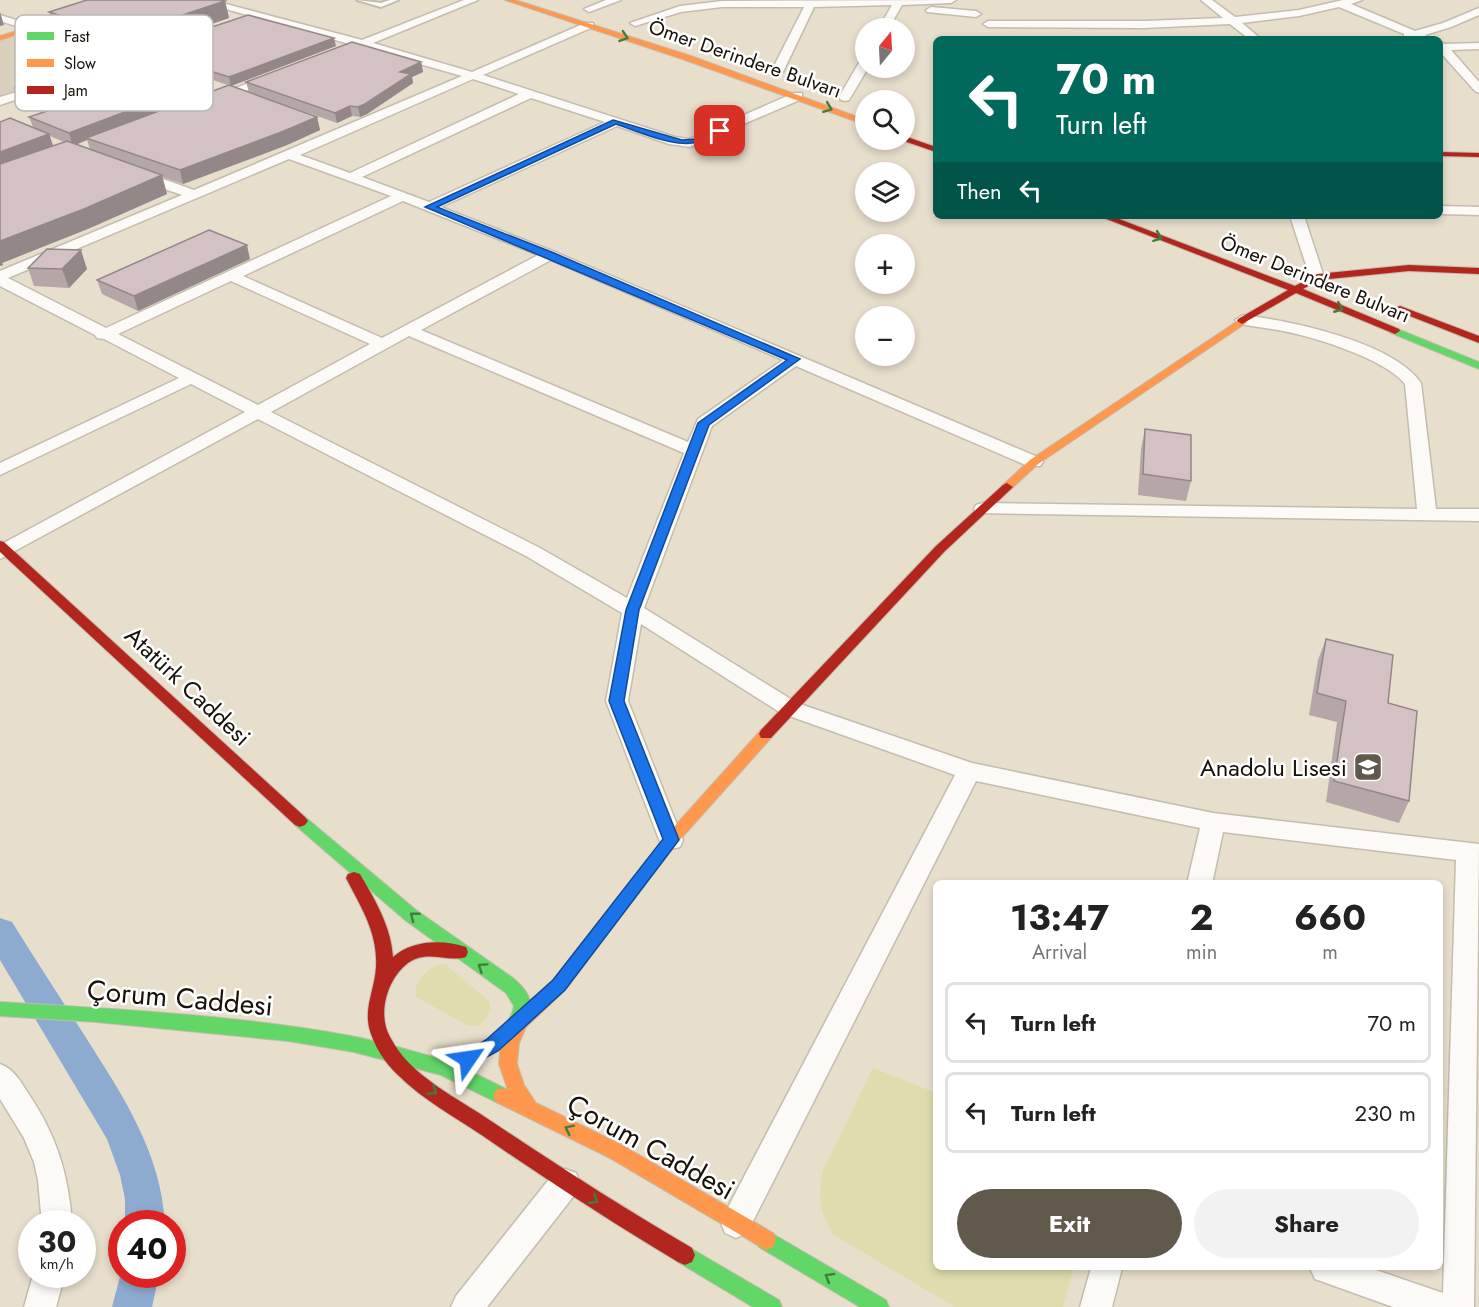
<!DOCTYPE html>
<meta charset="utf-8">
<style>
body{margin:0;font-family:Jost,sans-serif;background:#f2f2f2;color:#222;height:100vh;display:flex;flex-direction:column;font-size:22px;white-space:nowrap}
*{box-sizing:border-box;margin:0}
p{font-size:20px;color:#767676}
.icon{flex:none;width:33px;height:33px;fill:none;stroke:currentColor;stroke-width:2;stroke-linecap:round;stroke-linejoin:round}
.map{position:relative;flex:1;overflow:hidden}
.side{position:absolute;left:933px;top:880px;width:510px;height:390px;display:flex;flex-direction:column;background:#fff;border-radius:9px;box-shadow:0 3px 9px #0003}
.side>*{flex:none}
.guide{position:absolute;left:933px;top:36px;width:510px;height:183px;border-radius:9px;box-shadow:0 3px 9px #0003;background:#00695c;color:#fff;overflow:hidden}
.needle{width:39px;rotate:18deg}
.fabs{position:absolute;left:855px;top:18px;display:grid;gap:12px}
.fabs a{display:grid;place-items:center;width:60px;height:60px;border-radius:50%;background:#fff;box-shadow:0 3px 9px #0003;font-size:30px}
.speed{position:absolute;left:18px;top:1210px;display:flex;gap:12px;font-size:30px;font-weight:700;text-align:center}
.speed>*{display:grid;place-content:center;width:78px;height:78px;border-radius:50%;background:#fff;box-shadow:0 3px 9px #0003;line-height:1}
.speed small{font-size:15px;font-weight:400}
.speed .limit{border:9px solid #d22;background:#fff;color:#111}
.pin{position:absolute;display:grid;place-items:center;width:51px;height:51px;color:#fff;margin:-26px;border-radius:12px;box-shadow:0 3px 9px #0006}
.me{position:absolute;width:66px;margin:-33px;rotate:58deg;stroke-linejoin:round;filter:drop-shadow(0 0 4px #0008)}
.turn{display:flex;align-items:center;gap:21px;height:126px;padding:0 24px;font-size:27px}
.turn .icon{width:78px;height:78px;stroke-width:2.5}
.turn b{display:block;font-size:42px;line-height:51px}
.then{display:flex;align-items:center;height:57px;padding:0 24px;background:#0003;gap:12px;font-size:22px}
.eta{display:flex;justify-content:space-evenly;align-items:center;height:102px;text-align:center}
.eta b{font-size:36px;font-weight:700;line-height:42px}
.action{display:flex;gap:12px;margin-top:auto;padding:12px 24px}
.action a{flex:1;height:69px;border-radius:36px;background:#61594c;color:#fff;font-size:24px;font-weight:700;line-height:69px;text-align:center}
.action a+a{background:#f2f2f2;color:#222}
ul{padding:0;list-style:none}
li{display:flex;align-items:center;gap:18px;height:81px;margin:0 12px 9px;padding:0 12px;border:3px solid #e0e0e0;border-radius:9px}
li div{flex:1}
li b{display:block;font-size:22px}
li em{font-style:normal}
.map>svg:first-child{display:block}
.commercial{fill:#dacebc}
.green{fill:#dfdcad}
.lines{fill:none;stroke-linecap:round;stroke-linejoin:round}
.canal{fill:#8dabd0;fill-rule:evenodd}
.lane-casing{stroke:#c4bcae;stroke-width:4}
.street-casing{stroke:#c4bcae;stroke-width:3}
.fast-casing{stroke:#c4bcae;stroke-width:2}
.slow-casing{stroke:#c4bcae;stroke-width:2}
.jam-casing{stroke:#c4bcae;stroke-width:2}
.lane{fill:#fcfaf7;fill-rule:evenodd}
.street{fill:#fcfaf7;fill-rule:evenodd}
.fast{fill:#63d668;fill-rule:evenodd}
.slow{fill:#ff974d;fill-rule:evenodd}
.jam{fill:#b3261e;fill-rule:evenodd}
.wall{fill:#b5a6a8;fill-rule:evenodd}
.shaded-wall{fill:#948788}
.building{fill:#d3c1c3;stroke:#948788;stroke-width:1.5}
.oneway{stroke:#417d3c}
.route{fill:#1a73e8;stroke:#114b97;stroke-width:1.5}
.labels{text-anchor:middle;dominant-baseline:central;stroke-width:5;stroke-linejoin:round;paint-order:stroke}
.far-street-label{font-size:20px;fill:#181107;stroke:#fff}
.street-label{font-size:24px;fill:#181107;stroke:#fff}
.poi-label{font-size:24px;fill:#181107;stroke:#fff;text-anchor:end}
.near-street-label{font-size:28px;fill:#181107;stroke:#fff}
.key{fill:#fff;stroke:#bab8b5;stroke-width:1.5}
.key-label{font-size:16px;fill:#181107}
</style>
<div class="map">
<svg width="1479" height="1307" viewBox="0 0 1479 1307">
<rect width="100%" height="100%" fill="#e8decc"/>
<!-- commercial -->
<path class="commercial" d="M30,32L115,60L0,99V41Z"/>
<!-- green -->
<path class="green" d="M445,964L489,1001C493,1010 486,1021 478,1026L467,1025L416,997C413,981 430,964 445,964Z
M873,1068L936,1093V1268H1074L1063,1307H955L834,1235C819,1213 818,1196 823,1170Z"/>
<g class="lines">
<!-- canal -->
<path class="canal" d="M0,918L12,922C35,959 59,996 83,1033C121,1093 161,1151 165,1224H125V1199L120,1175L107,1139L0,960Z
M122,1269V1275H159L152,1307H112Z"/>
<!-- lane casing -->
<g class="lane-casing">
<path id="lane" d="M357,0L381,3L390,0H398L381,7Z"/>
</g>
<!-- street casing -->
<g class="street-casing">
<path id="street" d="M194,0H211L362,40L464,0H478L373,43L472,72L585,23H593V27L483,75L675,137L689,139L794,93H802V99L690,147L669,144L617,126L441,207L555,252L1040,458L1043,462L1040,466H1028L796,366L712,426L644,608L797,703L972,763L1213,813L1479,844L1474,1307H1393L1315,1279L1310,1268H1370L1443,1293L1456,860L1223,832L1212,884H1187L1200,828L976,781L747,1233L736,1238L725,1233L721,1223L725,1213L955,775L781,713L641,624L628,701L683,840L680,847L671,849L662,847L606,701L622,613L526,556L258,419L0,559V545L245,412L191,384L0,475V463L179,378L104,339L97,338L95,335L0,286V271L182,195L133,178L131,175L133,172H143L194,190L462,76ZM473,79L519,94L350,173L300,155ZM531,98L605,122L429,202L362,177ZM289,159L391,196L106,328L8,278ZM403,201L538,255L382,338L243,276ZM551,260L783,360L698,419L688,442L421,330ZM231,281L370,344L258,405L118,334ZM409,336L684,453L627,598L540,548L271,412Z
M606,0H621L589,12L584,9Z
M956,0L951,3L902,5L889,28H879L892,5L814,7L783,72L777,75L771,72L804,7H722L681,12L635,26L630,23L680,6L722,1Z
M1201,0H1212L1235,17L1299,10L1343,0H1362L1351,4L1415,31L1443,23L1479,8V15L1451,27L1425,35L1431,39L1404,38V34L1339,7L1299,16L1242,23L1261,39H1249L1230,24L1144,28L988,27L983,24L988,21H1144L1223,18Z
M931,7L976,11L981,14L976,17L927,12L926,10Z
M0,15L148,61L150,63L148,65H140L0,21Z
M1440,42L1445,44L1479,43V49L1451,50L1479,82V93L1475,91L1440,52Z
M866,58V68H868L849,100L845,101L841,100L839,97L860,61Z
M274,73L280,76L278,78L218,102L214,103L208,99Z
M43,84L47,85V89L0,105V97Z
M1440,206L1479,207V215L1440,214Z
M1290,216H1304L1324,277L1322,280L1317,281L1310,277Z
M1243,315C1291,321 1393,342 1421,383L1436,509H1479V521L976,513L974,509L976,505L983,503L1417,509L1405,384C1385,359 1315,337 1283,331C1268,328 1252,327 1238,323L1235,320Z
M0,1064C14,1069 20,1081 28,1093C56,1134 69,1175 72,1224H42L38,1180L34,1162L24,1138L0,1099Z
M565,1169L576,1173L580,1183L576,1193L487,1307H451L456,1296L554,1173Z
M1091,1268H1122L1112,1307H1080Z
M33,1275H65L56,1307H24Z"/>
</g>
<!-- fast casing -->
<g class="fast-casing">
<path id="fast" d="M1395,328L1479,362V369L1391,333L1390,331Z
M300,815L305,817L416,910L513,978C562,1018 499,1052 464,1068L508,1090L511,1096L508,1102L502,1104L496,1102L441,1075L354,1052L288,1041L96,1022L0,1016V1002C117,1009 236,1015 351,1036C383,1042 414,1052 445,1060C468,1050 510,1034 514,1006L506,993L405,920L295,825L292,821L295,817Z
M766,1230L886,1300L889,1307H860L759,1247L756,1240L759,1233Z
M685,1245L779,1300L782,1307H753L678,1262L675,1255L678,1248Z"/>
</g>
<!-- slow casing -->
<g class="slow-casing">
<path id="slow" d="M116,0H126L0,40V36Z
M505,0H515L691,56L866,120V125L685,60Z
M1242,318L1247,321L1246,323L1038,464L1011,489H1003L1001,487L1003,485L1030,460Z
M766,729L771,730L773,734L771,738L676,844L565,990L526,1027L519,1043L517,1064L524,1085L536,1103L622,1145L773,1233L776,1240L773,1247L766,1250L608,1157L496,1102L493,1096L496,1090L502,1088L508,1090L499,1064L501,1043L513,1017L553,980L666,836L761,730Z"/>
</g>
<!-- jam casing -->
<g class="jam-casing">
<path id="jam" d="M904,136L936,147V152L901,140H904Z
M1440,152L1479,153V157L1440,156Z
M1099,216H1111L1295,286L1317,274L1409,265L1479,268V274L1409,271L1319,280L1303,289L1399,329L1400,331L1395,334L1296,293L1242,324L1237,321L1238,319L1288,290Z
M1400,306L1479,336V343L1397,311V307Z
M1007,483L1013,487L1011,489L944,552L771,738H761L759,734L761,730L936,546L1003,485Z
M0,541L4,542L305,817L308,821L305,825L300,827L295,825L0,552Z
M354,872L360,874C375,900 391,926 393,957C412,940 443,939 466,947L468,952L466,957C447,963 428,949 408,963C387,979 377,1014 390,1037C410,1076 456,1097 491,1121C557,1165 623,1208 692,1248L695,1255L692,1262L685,1265L678,1262C611,1222 547,1180 483,1136C455,1117 423,1100 398,1075C386,1064 376,1049 371,1034C362,1010 375,990 376,967C378,933 361,907 346,878L348,874Z"/>
</g>
<!-- lane -->
<use href="#lane" class="lane"/>
<!-- street -->
<use href="#street" class="street"/>
<!-- fast -->
<use href="#fast" class="fast"/>
<!-- slow -->
<use href="#slow" class="slow"/>
<!-- jam -->
<use href="#jam" class="jam"/>
</g>
<!-- wall -->
<path class="wall" d="M225,1L229,18L127,53L54,30L49,12Z
M336,46L231,86L145,58L143,50Z
M421,62L423,72L412,77L413,83L367,114L360,117L352,116L337,123L249,92L246,82Z
M15,88L213,91L317,117L320,130L287,145L183,184L162,177L167,194L90,228L2,263L3,265L0,266L33,127L29,117L48,111L19,101ZM50,136L64,142L53,146ZM87,140L90,149L76,144Z
M250,259L138,311L102,294L97,280Z
M28,268L87,269L69,288L34,286Z
M1145,429L1191,481L1186,501L1138,495L1141,449Z
M1326,639L1388,703L1409,801L1399,823L1326,802L1337,722L1309,715L1318,660Z"/>
<!-- shaded-wall -->
<path class="shaded-wall" d="M225,1L229,18L127,53L122,35Z
M0,12L4,25L0,26Z
M334,38L336,46L231,86L229,77Z
M421,62L423,72L412,77L413,83L367,114L360,117L358,107L400,72Z
M210,80L213,92L86,138L87,140L73,146L69,133Z
M350,106L352,116L337,123L335,113Z
M317,117L320,130L287,145L183,184L180,170Z
M49,134L55,152L0,173V152Z
M162,175L167,194L90,228L2,263L3,265L0,266V241Z
M247,245L250,259L138,311L134,296Z
M81,250L87,269L69,288L62,269Z"/>
<!-- building -->
<path class="building" d="M87,0H220L225,1L122,35L49,12Z
M248,15L334,38L229,77L143,50Z
M352,42L421,62L400,72L411,74L365,104L358,107L350,106L335,113L246,82Z
M124,52L210,80L69,133L29,117L65,105L15,88Z
M229,85L317,117L284,131L180,170L86,138Z
M10,118L49,134L0,152V122Z
M67,141L162,175L84,209L0,241V164Z
M209,230L247,245L134,296L97,280Z
M47,249L81,250L62,269L28,268Z
M1145,429L1191,435V481L1143,474Z
M1326,639L1393,655L1388,703L1417,711L1409,801L1334,781L1346,701L1317,693Z"/>
<!-- one-way arrows -->
<defs><path id="oneway-chevron" d="M-2-3.5L2.5 0L-2 3.5" fill="none" stroke-width="1.6" stroke-linecap="round" stroke-linejoin="round" transform="scale(1.5)"/></defs>
<g class="oneway">
<use href="#oneway-chevron" transform="translate(624 37) rotate(19)"/>
<use href="#oneway-chevron" transform="translate(828 108) rotate(21)"/>
<use href="#oneway-chevron" transform="translate(1158 237) rotate(21)"/>
<use href="#oneway-chevron" transform="translate(1339 308) rotate(22)"/>
<use href="#oneway-chevron" transform="translate(414 916) rotate(-142)"/>
<use href="#oneway-chevron" transform="translate(482 967) rotate(-145)"/>
<use href="#oneway-chevron" transform="translate(433 1091) rotate(35)"/>
<use href="#oneway-chevron" transform="translate(569 1129) rotate(-154)"/>
<use href="#oneway-chevron" transform="translate(594 1200) rotate(31)"/>
<use href="#oneway-chevron" transform="translate(829 1277) rotate(-150)"/>
</g>
<!-- route -->
<path class="route" d="M613,120L682,140L696,139L720,129L724,131C690,157 651,136 616,124L437,207L554,253L800,359L709,425L639,610L624,701L679,840L565,990L498,1051L468,1067L462,1065L459,1059L462,1054L486,1040L553,980L663,839L609,701L626,610L698,423L787,360L425,207Z"/>
<!-- icons -->
<defs>
<g id="school-square" transform="scale(1.5)"><rect x="-9" y="-9" width="18" height="18" rx="4" fill="#61594c" stroke="#fff"/><path d="M0-5L7-2L0 1L-7-2ZM-4 1L0 2.5L4 1V4Q0 6-4 4Z" fill="#fff"/></g>
</defs>
<g fill-rule="evenodd">
<use href="#school-square" x="1368" y="767"/>
</g>
<g class="labels">
<!-- far-street labels -->
<g class="far-street-label">
<text transform="translate(745 59) rotate(19)">Ömer Derindere Bulvarı</text>
<text transform="translate(1315 279) rotate(22)">Ömer Derindere Bulvarı</text>
</g>
<!-- street labels -->
<g class="street-label">
<text transform="translate(188 686) rotate(43)">Atatürk Caddesi</text>
</g>
<!-- poi labels -->
<g class="poi-label">
<text x="1347" y="767">Anadolu Lisesi</text>
</g>
<!-- near-street labels -->
<g class="near-street-label">
<text transform="translate(180 998) rotate(5)">Çorum Caddesi</text>
<text transform="translate(651 1147) rotate(29)">Çorum Caddesi</text>
</g>
</g>
<!-- legend -->
<rect x="15" y="15" width="198" height="96" rx="9" class="key"/>
<rect x="27" y="32" width="27" height="8" fill="#63d668"/>
<rect x="27" y="59" width="27" height="8" fill="#ff974d"/>
<rect x="27" y="86" width="27" height="8" fill="#b3261e"/>
<g class="key-label">
<text x="64" y="42">Fast</text>
<text x="64" y="69">Slow</text>
<text x="64" y="96">Jam</text>
</g>
</svg>
<div class="fabs">
<a><svg class="needle" viewBox="-14 -14 28 28"><path d="M0-13l5 13h-10z" fill="#e53935"/><path d="M0 13l5-13h-10z" fill="#767676"/></svg></a>
<a><svg class="icon" aria-label="search" viewBox="0 0 24 24"><circle cx="10" cy="10" r="6"/><path d="M15 15l6 6"/></svg></a>
<a><svg class="icon" aria-label="layers" viewBox="0 0 24 24"><path d="M12 4l9 5-9 5-9-5zM3 14l9 5 9-5"/></svg></a>
<a>+</a>
<a>−</a>
</div>
<div class="speed"><div>30<small>km/h</small></div><div class="limit">40</div></div>
<div class="pin" style="left:720px;top:131px;background:#d93025"><svg class="icon" aria-label="arrive" viewBox="0 0 24 24"><path d="M6 21V4h12l-3 4 3 4H6"/></svg></div>
<svg class="me" style="left:468px;top:1059px" viewBox="-20 -20 40 40"><path d="M0-17L14 15 0 8-14 15z" fill="#1a73e8" stroke="#fff" stroke-width="4"/></svg>
<div class="guide">
<div class="turn"><svg class="icon" aria-label="left" viewBox="0 0 24 24"><path d="M17 20v-9H6M10 6l-5 5 5 5"/></svg><div><b>70 m</b>Turn left</div></div>
<div class="then">Then<svg class="icon" aria-label="left" viewBox="0 0 24 24"><path d="M17 20v-9H6M10 6l-5 5 5 5"/></svg></div>
</div>
<section class="side">
<div class="eta">
<div><b>13:47</b><p>Arrival</p></div>
<div><b>2</b><p>min</p></div>
<div><b>660</b><p>m</p></div>
</div>
<ul>
<li><svg class="icon" aria-label="left" viewBox="0 0 24 24"><path d="M17 20v-9H6M10 6l-5 5 5 5"/></svg><div><b>Turn left</b></div><em>70 m</em></li>
<li><svg class="icon" aria-label="left" viewBox="0 0 24 24"><path d="M17 20v-9H6M10 6l-5 5 5 5"/></svg><div><b>Turn left</b></div><em>230 m</em></li>
</ul>
<div class="action"><a>Exit</a><a>Share</a></div>
</section>
</div>
